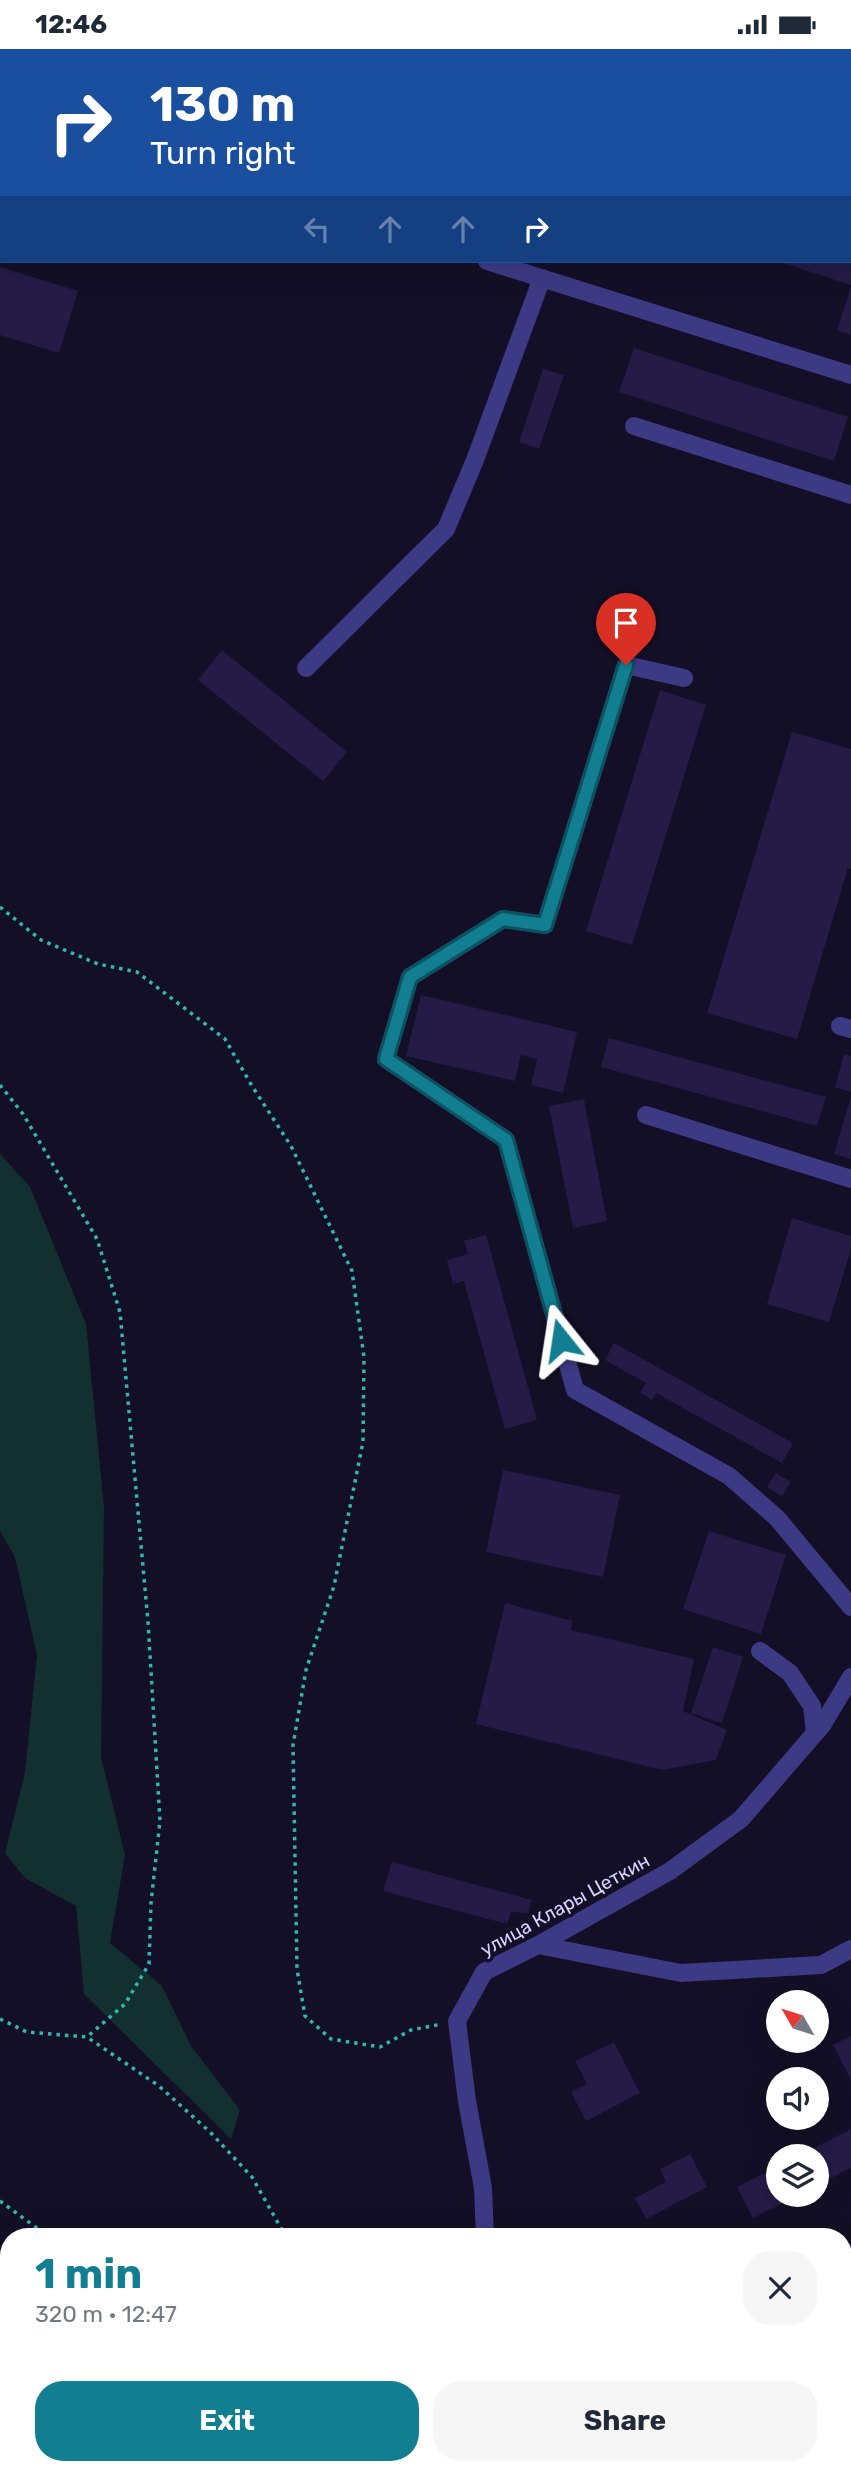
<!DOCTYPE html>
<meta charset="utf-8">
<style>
body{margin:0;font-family:Rubik,sans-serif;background:#f6f6f7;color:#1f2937;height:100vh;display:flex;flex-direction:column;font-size:26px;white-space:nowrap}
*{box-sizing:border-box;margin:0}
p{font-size:23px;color:#747a83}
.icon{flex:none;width:38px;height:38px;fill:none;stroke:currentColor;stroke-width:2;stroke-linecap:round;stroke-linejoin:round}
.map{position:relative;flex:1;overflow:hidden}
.panel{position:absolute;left:0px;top:2179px;width:852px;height:247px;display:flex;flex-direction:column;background:#fff;border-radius:28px 28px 0 0;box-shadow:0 7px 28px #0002}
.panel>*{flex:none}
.hud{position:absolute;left:0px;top:0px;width:852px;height:214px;box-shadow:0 7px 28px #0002;background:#1a4fa0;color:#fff;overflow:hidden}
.needle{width:46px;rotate:309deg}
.buttons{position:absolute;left:766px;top:1941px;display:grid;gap:14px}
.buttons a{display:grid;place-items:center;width:63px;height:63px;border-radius:50%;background:#fff;box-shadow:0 7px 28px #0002;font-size:35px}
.pin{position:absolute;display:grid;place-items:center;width:60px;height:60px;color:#fff;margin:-72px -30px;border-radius:50% 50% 50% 0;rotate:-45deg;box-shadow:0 0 7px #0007}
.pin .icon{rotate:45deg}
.me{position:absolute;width:77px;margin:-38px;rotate:345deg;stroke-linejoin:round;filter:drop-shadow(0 0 5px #0008)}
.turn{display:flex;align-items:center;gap:24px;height:147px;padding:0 35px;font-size:32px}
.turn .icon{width:91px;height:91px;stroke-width:2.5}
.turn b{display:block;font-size:49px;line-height:60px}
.lanes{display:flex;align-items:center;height:66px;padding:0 35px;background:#0003;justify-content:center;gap:35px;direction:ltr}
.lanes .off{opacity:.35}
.round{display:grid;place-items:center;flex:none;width:74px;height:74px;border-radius:28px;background:#f6f6f7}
.headline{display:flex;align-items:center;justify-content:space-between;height:119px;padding:0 35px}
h1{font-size:42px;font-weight:700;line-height:52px;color:#117e91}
.cta{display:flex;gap:14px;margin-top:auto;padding:14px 35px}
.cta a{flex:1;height:80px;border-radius:28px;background:#117e91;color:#fff;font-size:28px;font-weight:700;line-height:80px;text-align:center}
.cta a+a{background:#f6f6f7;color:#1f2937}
.status{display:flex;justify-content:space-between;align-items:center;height:49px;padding:0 35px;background:#fff;direction:ltr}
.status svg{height:19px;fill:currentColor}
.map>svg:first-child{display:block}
.green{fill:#12302f}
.building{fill:#241b47}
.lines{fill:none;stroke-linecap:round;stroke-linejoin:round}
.path{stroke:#2fb8b0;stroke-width:3.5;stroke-dasharray:3.5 5;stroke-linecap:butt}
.minor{stroke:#3d3a85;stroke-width:18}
.rail{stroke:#00e5ff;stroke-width:5;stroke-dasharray:10 9;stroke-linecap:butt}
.route-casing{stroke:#0b525e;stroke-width:18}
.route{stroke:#117e91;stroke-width:12}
.labels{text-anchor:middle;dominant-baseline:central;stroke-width:7;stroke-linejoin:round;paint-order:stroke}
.street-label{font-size:19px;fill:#d9d4ff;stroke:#130f26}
</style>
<div class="status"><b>12:46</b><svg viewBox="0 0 49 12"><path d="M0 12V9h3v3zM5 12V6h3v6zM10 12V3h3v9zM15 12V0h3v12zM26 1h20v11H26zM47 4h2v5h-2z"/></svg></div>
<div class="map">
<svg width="851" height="2425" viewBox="0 0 851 2425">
<rect width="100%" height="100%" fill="#130f26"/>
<!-- green -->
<path class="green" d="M0,1105L30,1138L86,1275L104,1458L101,1708L125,1806L110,1894L162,1937L191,1997L240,2061L231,2090L84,1945L76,1857L25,1829L5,1804L25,1723L37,1606L15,1508L0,1482Z"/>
<!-- building -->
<path class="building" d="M777,212H851V236Z
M0,218L78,242L59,304L0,286Z
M851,238V286L837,281Z
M634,299L848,368L834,412L619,343Z
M543,320L564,326L539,400L519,393Z
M222,601L347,703L323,732L198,631Z
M660,641L706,656L632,896L586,882Z
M792,683L851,700V820L848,819L797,990L707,964Z
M421,946L577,983L563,1044L531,1036L537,1010L521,1006L515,1032L406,1007Z
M609,989L826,1048L817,1077L601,1018Z
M844,1005L851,1007V1043L835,1038Z
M851,1048V1110L834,1105Z
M584,1050L607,1172L573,1179L549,1057Z
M792,1169L851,1187V1200L829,1273L767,1255Z
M486,1186L537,1371L505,1380L464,1232L453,1235L447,1211L468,1205L464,1192Z
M614,1294L793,1394L782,1414L656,1344L652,1351L640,1344L646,1334L605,1311Z
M503,1421L620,1446L603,1528L486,1503Z
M776,1424L791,1433L782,1447L767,1438Z
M709,1482L786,1506L761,1585L683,1560Z
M505,1554L572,1572L571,1581L694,1610L683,1662L727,1681L716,1711L662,1721L476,1675Z
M713,1598L743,1608L722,1674L691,1664Z
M392,1813L532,1851L528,1864L511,1863L507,1875L383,1842Z
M851,1987V2031L833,1996Z
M614,1993L640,2044L586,2072L571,2043L587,2035L575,2012Z
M851,2080V2119L817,2136V2107H798Z
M690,2105L707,2138L646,2170L635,2149L666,2133L660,2120Z
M779,2117V2146H799L753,2169L737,2138Z
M726,2417H746L750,2425H708Z"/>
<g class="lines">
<!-- path -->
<path class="path" d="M0,858L41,891L98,915L137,923L225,990L252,1037L291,1097L352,1222L364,1308L363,1393L334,1537L306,1621L293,1696L297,1920L305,1967L331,1990L380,1998L411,1981L442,1975
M0,1036L23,1065L97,1190L120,1263L148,1573L160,1772L151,1854L149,1915L125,1955L87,1988
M0,1970L27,1983L87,1988L159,2037L211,2084L252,2128L286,2188
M0,2152L49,2188"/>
<!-- minor -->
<path class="minor" d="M0,59H2
M487,212L851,326
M634,377L851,446
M306,619L446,480L475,411L542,229
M684,629L626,616L545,876L503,870L410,928L386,1010L506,1091L575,1341L729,1427L777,1469L851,1558
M840,977L851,980
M646,1066L851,1130
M760,1602L790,1624L812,1657L815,1684
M538,1896L681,1924L821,1916L851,1900
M485,2188L483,2139L467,2052L457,1972L484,1923L538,1896L670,1822L741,1770L823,1675L851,1628
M466,2425L467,2417"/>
<!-- rail -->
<path class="rail" d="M844,2209L851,2205
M844,2300L851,2296
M844,2360L851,2358
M619,2425L633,2417
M663,2425L684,2417"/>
</g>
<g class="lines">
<!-- route casing -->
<g class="route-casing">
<path id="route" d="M561,1291L506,1091L386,1010L410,928L503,870L545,876L626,616"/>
</g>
<!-- route -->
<use href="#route" class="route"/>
</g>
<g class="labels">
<!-- street labels -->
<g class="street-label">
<text transform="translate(565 1856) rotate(-29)">улица Клары Цеткин</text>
</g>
</g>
</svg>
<div class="buttons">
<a><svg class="needle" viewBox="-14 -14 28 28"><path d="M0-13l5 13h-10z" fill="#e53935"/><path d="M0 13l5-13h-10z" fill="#747a83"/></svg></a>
<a><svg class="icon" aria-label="sound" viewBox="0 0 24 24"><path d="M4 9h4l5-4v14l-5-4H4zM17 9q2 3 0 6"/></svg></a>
<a><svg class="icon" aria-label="layers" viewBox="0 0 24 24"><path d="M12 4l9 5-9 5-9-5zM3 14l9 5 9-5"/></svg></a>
</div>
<div class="pin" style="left:626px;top:616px;background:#d93025"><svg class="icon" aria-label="arrive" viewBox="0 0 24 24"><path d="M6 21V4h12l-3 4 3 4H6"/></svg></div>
<svg class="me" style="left:561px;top:1291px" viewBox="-20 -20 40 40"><path d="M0-17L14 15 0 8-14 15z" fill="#117e91" stroke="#fff" stroke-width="4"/></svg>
<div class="hud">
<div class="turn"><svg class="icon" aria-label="right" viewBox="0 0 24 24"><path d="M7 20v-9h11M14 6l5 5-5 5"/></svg><div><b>130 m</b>Turn right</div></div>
<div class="lanes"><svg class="icon off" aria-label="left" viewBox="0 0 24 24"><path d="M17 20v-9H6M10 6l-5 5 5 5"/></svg><svg class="icon off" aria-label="ahead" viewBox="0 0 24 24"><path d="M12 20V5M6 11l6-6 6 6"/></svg><svg class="icon off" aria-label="ahead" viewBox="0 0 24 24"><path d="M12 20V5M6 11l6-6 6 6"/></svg><svg class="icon" aria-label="right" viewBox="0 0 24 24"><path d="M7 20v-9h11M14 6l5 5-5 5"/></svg></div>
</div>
<section class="panel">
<div class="headline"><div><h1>1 min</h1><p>320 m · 12:47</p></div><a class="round"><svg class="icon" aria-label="close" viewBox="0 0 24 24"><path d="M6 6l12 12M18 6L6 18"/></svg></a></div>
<div class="cta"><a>Exit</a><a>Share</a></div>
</section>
</div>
